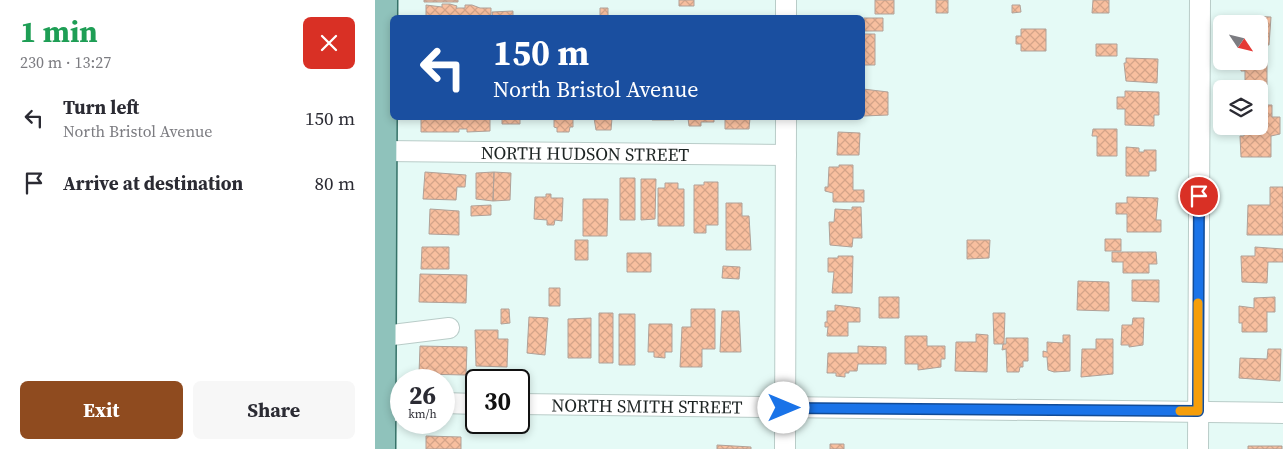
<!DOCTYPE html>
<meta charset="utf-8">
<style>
body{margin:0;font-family:"Source Serif 4",serif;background:#f7f7f7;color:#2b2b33;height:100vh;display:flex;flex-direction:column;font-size:19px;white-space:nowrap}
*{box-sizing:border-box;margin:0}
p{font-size:16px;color:#7c7c81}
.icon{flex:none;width:28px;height:28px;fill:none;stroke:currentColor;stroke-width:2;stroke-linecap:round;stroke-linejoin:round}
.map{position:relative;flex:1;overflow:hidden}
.side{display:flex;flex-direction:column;background:#fff;width:375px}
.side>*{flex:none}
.hud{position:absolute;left:15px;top:15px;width:475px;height:105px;border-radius:8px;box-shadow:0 2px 8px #0003;background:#1a4fa0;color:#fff;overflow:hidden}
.needle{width:32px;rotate:125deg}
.controls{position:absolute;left:838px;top:15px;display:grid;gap:10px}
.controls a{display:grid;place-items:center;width:55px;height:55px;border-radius:8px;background:#fff;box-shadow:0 2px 8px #0003;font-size:25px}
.speed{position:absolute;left:15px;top:369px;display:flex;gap:10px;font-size:25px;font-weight:700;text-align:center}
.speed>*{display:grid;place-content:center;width:65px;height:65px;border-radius:50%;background:#fff;box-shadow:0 2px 8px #0003;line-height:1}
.speed small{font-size:12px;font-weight:400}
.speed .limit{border:2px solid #111;border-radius:8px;background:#fff;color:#111}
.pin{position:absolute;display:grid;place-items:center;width:42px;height:42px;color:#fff;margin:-21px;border:2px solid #fff;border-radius:50%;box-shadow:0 1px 5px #0007}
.me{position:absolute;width:55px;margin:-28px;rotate:90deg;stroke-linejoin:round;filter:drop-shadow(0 0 4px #0008)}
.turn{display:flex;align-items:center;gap:18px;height:105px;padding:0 20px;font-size:22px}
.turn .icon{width:65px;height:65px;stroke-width:2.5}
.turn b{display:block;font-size:35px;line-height:42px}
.round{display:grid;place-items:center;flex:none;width:52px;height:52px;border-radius:8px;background:#f7f7f7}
.headline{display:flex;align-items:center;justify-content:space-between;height:85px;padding:0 20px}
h1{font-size:30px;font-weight:700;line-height:38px;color:#1e9e55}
.button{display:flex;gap:10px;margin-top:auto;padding:10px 20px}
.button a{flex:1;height:58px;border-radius:8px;background:#8f4b1f;color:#fff;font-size:20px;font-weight:700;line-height:58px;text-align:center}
.button a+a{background:#f7f7f7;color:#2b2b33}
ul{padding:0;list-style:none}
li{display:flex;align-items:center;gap:15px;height:65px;padding:0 20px}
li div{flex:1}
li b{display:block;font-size:19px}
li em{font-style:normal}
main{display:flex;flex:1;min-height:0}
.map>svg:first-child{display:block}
.building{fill:url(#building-cross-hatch);stroke:#b0a198}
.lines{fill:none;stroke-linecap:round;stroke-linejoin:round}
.minor-casing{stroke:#b9ccc8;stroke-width:22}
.major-casing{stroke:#367168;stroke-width:29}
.minor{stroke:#fff;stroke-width:20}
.major{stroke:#8fc2bb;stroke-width:26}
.route-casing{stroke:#114b97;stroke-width:12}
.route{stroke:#1a73e8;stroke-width:9}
.slow{stroke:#f59e0b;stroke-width:9}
.labels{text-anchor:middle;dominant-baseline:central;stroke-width:5;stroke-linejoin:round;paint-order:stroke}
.street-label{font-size:18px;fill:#1d2423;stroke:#e5faf6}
</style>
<main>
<section class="side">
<div class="headline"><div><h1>1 min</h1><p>230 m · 13:27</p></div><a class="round" style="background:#d93025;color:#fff"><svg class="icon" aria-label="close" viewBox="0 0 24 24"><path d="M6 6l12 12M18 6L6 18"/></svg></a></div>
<ul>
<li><svg class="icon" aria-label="left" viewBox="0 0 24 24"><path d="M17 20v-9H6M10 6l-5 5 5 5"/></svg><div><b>Turn left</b><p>North Bristol Avenue</p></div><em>150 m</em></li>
<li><svg class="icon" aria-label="arrive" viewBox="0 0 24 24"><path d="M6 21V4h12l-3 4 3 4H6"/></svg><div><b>Arrive at destination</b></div><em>80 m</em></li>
</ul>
<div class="button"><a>Exit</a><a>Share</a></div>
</section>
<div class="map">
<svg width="908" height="449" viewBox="0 0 908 449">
<defs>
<pattern id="building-cross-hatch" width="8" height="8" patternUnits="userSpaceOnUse" patternTransform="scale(1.25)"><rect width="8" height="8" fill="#f8bf9f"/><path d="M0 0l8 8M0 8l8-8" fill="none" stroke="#d4a489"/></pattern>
</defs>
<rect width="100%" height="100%" fill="#e5faf6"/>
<!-- building -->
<path class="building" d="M49,0H83V2H49Z
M304,0H319V6H304Z
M500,0H519V14H500Z
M561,0H573V13H561Z
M718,0H734V13H717Z
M67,4H75L82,6L81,8H90V5H97L105,8H116V18H51V5L67,7Z
M637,5H645L646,12L637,13Z
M225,8H233V18H225Z
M138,11V18H118L117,12Z
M870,16L896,17L894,45H884V24H865L870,23Z
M489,18H508V31H489Z
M646,29H671V51H646V44H641V36H646Z
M488,34H500V65H488Z
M721,44H742V56H721Z
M884,56V60H892V85L870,84V71H866V61H884Z
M751,58L783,59L782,83L751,81L749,63H751Z
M488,89L513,92V115L488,116Z
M750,91L784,92V115H779V126L750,125V109H742V97H750Z
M884,105H897V117H905V134L896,136V157H866L865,136H869L870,126H884Z
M46,118H115V131L92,132V129H84V132H46Z
M127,118H145V124H127Z
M179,118H198V127H195L194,132H182V128L179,127Z
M219,118H237L236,130H221Z
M265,118H299V120H277V118Z
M313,118H339V122H326V126H314Z
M350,118H375L374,129H350Z
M718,129H742V156H722V136H717Z
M463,132L485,133L484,155H462Z
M751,147L764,148V152H769V150H781V171H774V176H751Z
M464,165H478V190H489V202H458V193L450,191V187H453L454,167H464Z
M50,172L91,175L90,187H82L81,200L48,199Z
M119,172L118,201L101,199V173Z
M119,172L136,173L135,200L118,201Z
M245,178H260V220H245Z
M266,179H281L280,219L266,220Z
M329,182H343V225H331V233H319V185H329Z
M290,183H303V189H309V226H283V188H290Z
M895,187H908V235H872L873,205H895Z
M171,194H176V198H188L187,221L180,220L179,225H172V220L159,219L160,197H171Z
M752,197L783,198L781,220H786V232H752V214H741V203H752Z
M208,199H233L232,236H208Z
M351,203H367V216H374L376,250H351Z
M116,205V215L96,216V206Z
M477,207H486L487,238H478L477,247L455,245L454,222H459L460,209L477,210Z
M55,209L84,211V235L54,234Z
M730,239H746V251H730Z
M200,240H213V260H200Z
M592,240H615L614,258L592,259Z
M47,247H74V269H46Z
M880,247L908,249V262H893L892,283L867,282L866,256H880Z
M737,252H781L782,264H774V273H748V262H737Z
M252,253H276V272H252Z
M463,256H478L477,293H457L459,272H453V258H463Z
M348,266L365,267L364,279L347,278Z
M45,274L92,275L91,303L44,302Z
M757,280H784V302L757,301Z
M703,281L734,282V311L702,310Z
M174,288H185V306H174Z
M504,297H524V318H504Z
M900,297V312H892V332H867V323H864V306L879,308V298Z
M460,305L485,308V322H473V336H452L453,327H450V322H452V311H460Z
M126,309H134L135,323L126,324Z
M316,309H340V349H327V367H305L307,327H316Z
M347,311H364L366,352H345Z
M224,313H238V363H224Z
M618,313H630L629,344H619Z
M244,314H260V365H244Z
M154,317L173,318L170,355L152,353Z
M216,318V358H193V319Z
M758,318H769L768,345L754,347V345H746L747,325H757Z
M274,324H297V352H290V358L279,357V352H273Z
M100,330H123V339H133L132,367L101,366Z
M601,334L613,335L612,372L580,371L581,342H601Z
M688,335H695V371L679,372L673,370L672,357H668V351L672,352V342L688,343Z
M530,336H552V346H570V359H566V367L543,370V364H530Z
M631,338H653V361H648V367H645L644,372H632L631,349L627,350L628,344H631Z
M721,339H738V374L706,377L707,349H721Z
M45,346L92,347L91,375L44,374Z
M483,346L511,347V364H483L482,371H474V373H470V377L461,376V373H452L453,353H483Z
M893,349H906L905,381L864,378L865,358L892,359Z
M51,436L86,437V449H51Z
M455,444H469V449H455Z
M342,445L376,447V449H342Z
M873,446H907V449H873Z"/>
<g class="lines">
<!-- minor casing -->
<g class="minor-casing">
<g id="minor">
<path d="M411,18V0"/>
<path id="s1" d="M9,151L411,155"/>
<path d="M9,336L74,328"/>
<path d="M69,403L101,404"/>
<path id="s2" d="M144,404L908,413"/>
<path d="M0,423L26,405"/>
<path d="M410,449L411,118"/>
<path d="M823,449L825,0"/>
</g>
</g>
<!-- major casing -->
<g class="major-casing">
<path id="major" d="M7,449L9,0"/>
</g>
<!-- minor -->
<use href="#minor" class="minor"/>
<!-- major -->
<use href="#major" class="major"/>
</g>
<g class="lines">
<!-- route casing -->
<g class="route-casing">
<path id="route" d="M409,408L823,411L824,196"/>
</g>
<!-- route -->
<use href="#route" class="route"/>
<!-- slow -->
<path class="slow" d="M805,411H823V303"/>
</g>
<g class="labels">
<!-- street labels -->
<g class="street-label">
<text stroke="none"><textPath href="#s1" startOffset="201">NORTH HUDSON STREET</textPath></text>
<text stroke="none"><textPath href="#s2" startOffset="128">NORTH SMITH STREET</textPath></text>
</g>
</g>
</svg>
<div class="controls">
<a><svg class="needle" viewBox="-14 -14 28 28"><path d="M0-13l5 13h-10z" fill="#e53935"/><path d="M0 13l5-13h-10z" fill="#7c7c81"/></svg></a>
<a><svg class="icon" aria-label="layers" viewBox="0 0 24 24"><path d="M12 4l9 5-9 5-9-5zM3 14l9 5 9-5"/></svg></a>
</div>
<div class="speed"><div>26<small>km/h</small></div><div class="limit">30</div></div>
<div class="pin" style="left:824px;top:196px;background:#d93025"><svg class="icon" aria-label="arrive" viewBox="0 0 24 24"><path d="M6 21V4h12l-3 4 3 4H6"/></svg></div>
<svg class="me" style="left:409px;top:408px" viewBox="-20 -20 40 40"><circle r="19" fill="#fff"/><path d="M0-13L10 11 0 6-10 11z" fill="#1a73e8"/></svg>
<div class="hud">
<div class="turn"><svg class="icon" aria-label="left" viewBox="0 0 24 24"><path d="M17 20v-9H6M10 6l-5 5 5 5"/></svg><div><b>150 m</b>North Bristol Avenue</div></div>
</div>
</div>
</main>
